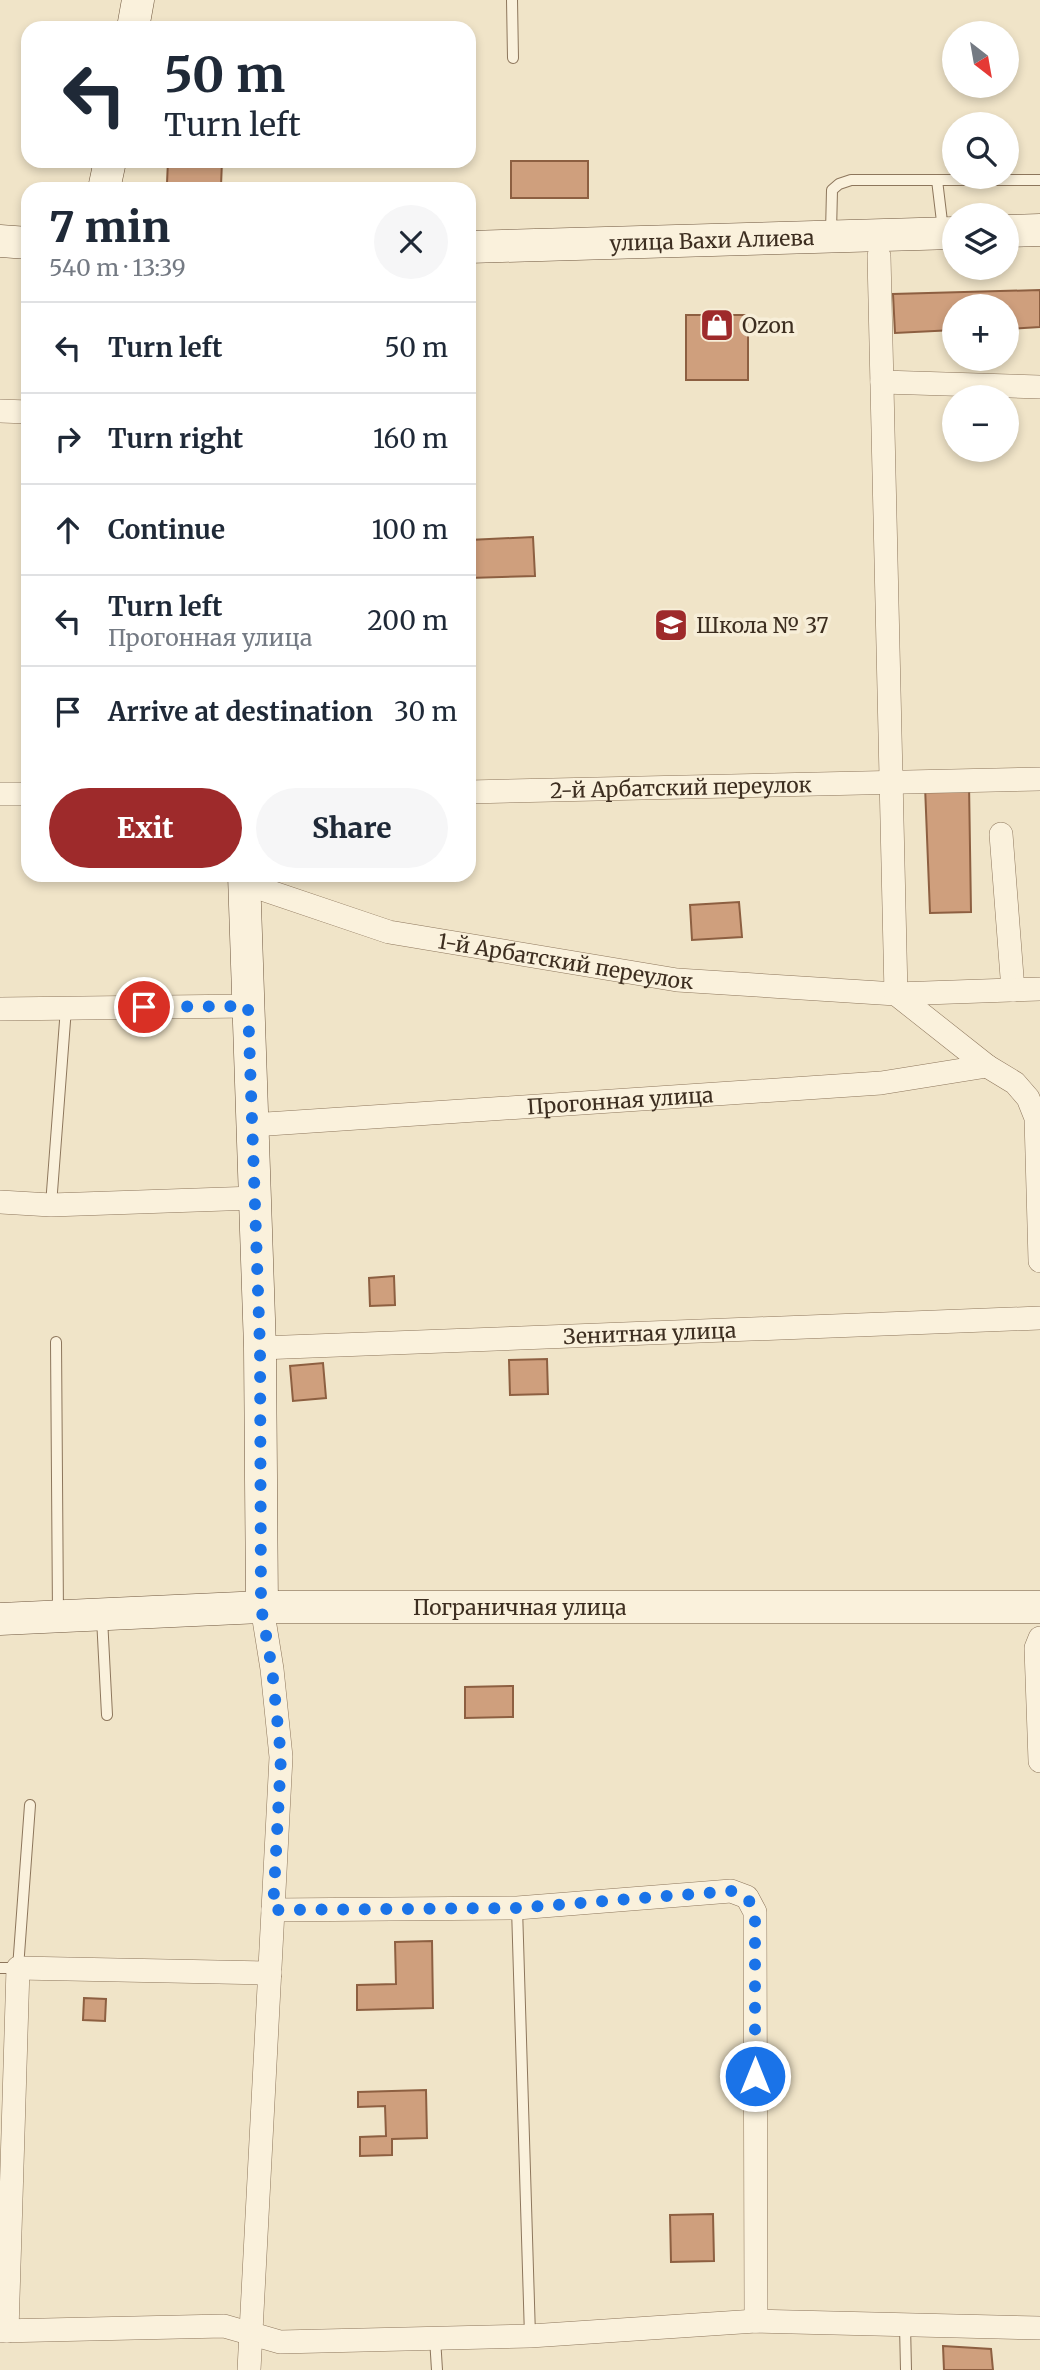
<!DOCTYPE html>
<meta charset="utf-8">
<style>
body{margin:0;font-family:Merriweather,serif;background:#f6f6f7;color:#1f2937;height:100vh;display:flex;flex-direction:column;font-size:26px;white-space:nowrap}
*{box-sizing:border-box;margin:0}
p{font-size:23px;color:#747a83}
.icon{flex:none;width:38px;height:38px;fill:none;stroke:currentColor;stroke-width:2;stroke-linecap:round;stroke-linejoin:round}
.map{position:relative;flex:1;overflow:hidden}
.details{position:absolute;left:21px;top:182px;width:455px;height:700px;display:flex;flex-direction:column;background:#fff;border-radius:21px;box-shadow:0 4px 10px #0003}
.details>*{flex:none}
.hud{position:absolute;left:21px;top:21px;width:455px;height:147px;border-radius:21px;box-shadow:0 4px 10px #0003;background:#fff;color:#1f2937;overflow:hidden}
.needle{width:46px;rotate:149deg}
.tools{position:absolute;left:942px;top:21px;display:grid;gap:14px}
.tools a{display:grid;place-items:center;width:77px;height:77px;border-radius:50%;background:#fff;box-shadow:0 4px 10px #0003;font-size:35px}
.pin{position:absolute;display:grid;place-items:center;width:60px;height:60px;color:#fff;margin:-30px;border:4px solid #fff;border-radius:50%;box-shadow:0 2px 7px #0007}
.me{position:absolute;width:77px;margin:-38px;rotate:0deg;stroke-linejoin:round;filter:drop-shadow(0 0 5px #0008)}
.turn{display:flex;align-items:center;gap:24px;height:147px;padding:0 28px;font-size:32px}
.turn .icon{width:91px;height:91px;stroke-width:2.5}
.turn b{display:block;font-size:49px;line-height:60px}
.round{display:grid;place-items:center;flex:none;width:74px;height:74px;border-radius:37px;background:#f6f6f7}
.summary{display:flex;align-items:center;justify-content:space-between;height:119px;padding:0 28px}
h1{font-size:42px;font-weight:800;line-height:52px}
.button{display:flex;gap:14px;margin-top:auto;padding:14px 28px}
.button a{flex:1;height:80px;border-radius:42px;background:#9e2a2b;color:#fff;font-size:28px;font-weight:800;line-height:80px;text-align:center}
.button a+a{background:#f6f6f7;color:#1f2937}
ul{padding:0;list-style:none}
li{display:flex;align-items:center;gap:21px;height:91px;padding:0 28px;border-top:2px solid #e0e1e3}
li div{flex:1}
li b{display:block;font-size:26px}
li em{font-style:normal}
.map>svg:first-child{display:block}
.building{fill:#cf9f7d;stroke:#8d5f41;stroke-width:2}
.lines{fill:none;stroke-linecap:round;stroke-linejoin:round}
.lane-casing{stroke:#8d765c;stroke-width:12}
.street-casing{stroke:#8d765c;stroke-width:24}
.secondary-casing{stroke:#6f573f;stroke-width:33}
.lane{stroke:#faf1dc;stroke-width:10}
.street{stroke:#faf1dc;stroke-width:23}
.secondary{stroke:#faf1dc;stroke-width:32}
.route{stroke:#1a73e8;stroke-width:12;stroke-dasharray:0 21.6}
.labels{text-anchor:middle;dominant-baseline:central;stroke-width:7;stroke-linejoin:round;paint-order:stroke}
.street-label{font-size:21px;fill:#3d2e20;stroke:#f7eed8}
.poi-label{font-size:21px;fill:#3d2e20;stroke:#f7eed8;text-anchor:start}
</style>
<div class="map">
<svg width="1040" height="2370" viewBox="0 0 1040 2370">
<rect width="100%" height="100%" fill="#f0e4c8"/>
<!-- building -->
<path class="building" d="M168,161H222L221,186L167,183Z
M511,161H588V198H511Z
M1040,290V327L1006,329V306H954V330L895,333L893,294Z
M686,315H748V380H686Z
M533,537L535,576L469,578V540Z
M969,783L971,912L930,913L925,786Z
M739,902L742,937L692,940L690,905Z
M394,1276L395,1305L370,1306L369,1278Z
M547,1359L548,1394L510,1395L509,1360Z
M323,1363L326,1398L293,1401L290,1366Z
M513,1686V1717L465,1718V1687Z
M432,1941L433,2008L357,2010V1985L396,1984L395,1942Z
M84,1998L106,1999L105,2021L83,2020Z
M426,2090L427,2138L392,2139V2155L360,2156V2137L386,2136L385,2106L358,2107V2092Z
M713,2214L714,2261L671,2262L670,2215Z
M943,2346L991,2349L993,2370H944Z"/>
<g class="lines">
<!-- lane casing -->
<g class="lane-casing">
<path id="lane" d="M512,0L513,58
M937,180L943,230
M831,232L832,190L839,184L851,180H1040
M51,1205L66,1008
M56,1342L58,1615
M102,1618L107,1715
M517,1908L530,2336
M0,1968H18L30,1805
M905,2325L906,2370
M435,2338L437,2370"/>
</g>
<!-- street casing -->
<g class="street-casing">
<g id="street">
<path d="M879,256L896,994"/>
<path d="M882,382L1040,387"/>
<path d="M0,411L28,412"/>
<path id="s1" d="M469,792L1040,779"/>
<path d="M0,794H28"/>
<path d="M1001,834L1013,990"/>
<path id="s2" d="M244,883L389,932L677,980L896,994L1040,989"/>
<path d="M896,994L987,1066L1015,1083L1028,1098L1036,1118L1040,1261"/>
<path d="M0,1009L248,1006"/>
<path id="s3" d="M252,1125L881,1083L987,1066"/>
<path d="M0,1202L51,1205L255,1198"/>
<path id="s4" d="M260,1348L1040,1318"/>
<path d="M1040,1638L1036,1648L1040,1761"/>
<path d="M273,1910L517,1908L731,1891L747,1897L755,1912L756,2321"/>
<path d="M0,2331L224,2326L280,2342L530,2336L756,2321L1040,2328"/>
<path d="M7,2331L18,1968L270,1973"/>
<path d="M249,2370L281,1757L272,1669L262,1607"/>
</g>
</g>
<!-- secondary casing -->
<g class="secondary-casing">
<g id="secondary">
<path d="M133,28L138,0"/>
<path d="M104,189L110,161"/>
<path d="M1006,231L1040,230"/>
<path d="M0,241L28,243"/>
<path id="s5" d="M469,247L954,233"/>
<path d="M244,875L260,1348L262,1607"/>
<path id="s6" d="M0,1619L262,1607H1040"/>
</g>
</g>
<!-- lane -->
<use href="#lane" class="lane"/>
<!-- street -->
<use href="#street" class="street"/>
<!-- secondary -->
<use href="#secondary" class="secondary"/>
</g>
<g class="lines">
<!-- route -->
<path class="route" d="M144,1007L248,1006L260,1348L261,1607L272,1669L281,1757L273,1910L517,1908L731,1891L747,1897L755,1912V2076"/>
</g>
<!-- icons -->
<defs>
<g id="shop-square" transform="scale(1.75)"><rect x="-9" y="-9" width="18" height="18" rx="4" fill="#9e2a2b" stroke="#f7eed8"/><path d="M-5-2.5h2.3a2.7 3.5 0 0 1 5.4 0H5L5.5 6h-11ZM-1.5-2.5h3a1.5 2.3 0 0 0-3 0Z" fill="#fff"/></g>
<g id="school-square" transform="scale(1.75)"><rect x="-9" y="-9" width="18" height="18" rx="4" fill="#9e2a2b" stroke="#f7eed8"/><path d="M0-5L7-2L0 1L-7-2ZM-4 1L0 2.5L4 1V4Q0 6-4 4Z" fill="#fff"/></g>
</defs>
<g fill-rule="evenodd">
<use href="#shop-square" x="717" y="325"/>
<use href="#school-square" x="671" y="625"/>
</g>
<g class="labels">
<!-- street labels -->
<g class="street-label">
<text stroke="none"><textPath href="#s5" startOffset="243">улица Вахи Алиева</textPath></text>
<text stroke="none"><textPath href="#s1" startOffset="212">2-й Арбатский переулок</textPath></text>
<text stroke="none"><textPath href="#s2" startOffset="332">1-й Арбатский переулок</textPath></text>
<text stroke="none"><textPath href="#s3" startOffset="369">Прогонная улица</textPath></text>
<text stroke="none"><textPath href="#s4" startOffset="390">Зенитная улица</textPath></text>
<text stroke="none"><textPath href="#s6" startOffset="520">Пограничная улица</textPath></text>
</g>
<!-- poi labels -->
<g class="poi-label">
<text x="742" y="325">Ozon</text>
<text x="696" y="625">Школа № 37</text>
</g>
</g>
</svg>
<div class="tools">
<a><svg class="needle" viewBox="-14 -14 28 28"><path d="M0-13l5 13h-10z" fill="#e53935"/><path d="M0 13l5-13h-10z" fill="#747a83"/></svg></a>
<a><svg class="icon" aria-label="search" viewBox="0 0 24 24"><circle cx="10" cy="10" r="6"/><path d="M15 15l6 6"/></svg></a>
<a><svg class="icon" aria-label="layers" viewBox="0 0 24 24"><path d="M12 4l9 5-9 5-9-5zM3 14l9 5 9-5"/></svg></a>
<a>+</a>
<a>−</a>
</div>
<div class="pin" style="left:144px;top:1007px;background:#d93025"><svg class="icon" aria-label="arrive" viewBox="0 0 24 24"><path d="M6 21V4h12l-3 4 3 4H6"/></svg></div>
<svg class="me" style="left:755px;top:2076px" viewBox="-20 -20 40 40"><circle r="17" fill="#1a73e8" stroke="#fff" stroke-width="3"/><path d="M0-11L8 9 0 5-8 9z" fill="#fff"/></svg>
<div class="hud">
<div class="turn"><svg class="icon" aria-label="left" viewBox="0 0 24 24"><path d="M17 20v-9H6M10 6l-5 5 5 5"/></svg><div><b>50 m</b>Turn left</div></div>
</div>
<section class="details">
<div class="summary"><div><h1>7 min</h1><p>540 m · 13:39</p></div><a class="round"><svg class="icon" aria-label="close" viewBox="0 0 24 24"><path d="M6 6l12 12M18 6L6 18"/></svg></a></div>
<ul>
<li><svg class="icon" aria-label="left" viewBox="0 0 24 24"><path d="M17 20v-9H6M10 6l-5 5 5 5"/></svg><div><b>Turn left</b></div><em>50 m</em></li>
<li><svg class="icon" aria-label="right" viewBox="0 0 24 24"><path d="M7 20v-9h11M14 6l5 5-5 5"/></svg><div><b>Turn right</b></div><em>160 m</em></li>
<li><svg class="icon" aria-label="ahead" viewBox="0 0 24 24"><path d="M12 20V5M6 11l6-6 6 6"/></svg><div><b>Continue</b></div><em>100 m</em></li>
<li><svg class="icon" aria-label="left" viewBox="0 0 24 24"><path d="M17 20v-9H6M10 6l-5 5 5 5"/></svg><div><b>Turn left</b><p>Прогонная улица</p></div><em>200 m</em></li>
<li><svg class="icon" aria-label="arrive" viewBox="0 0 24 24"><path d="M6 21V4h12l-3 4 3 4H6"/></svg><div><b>Arrive at destination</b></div><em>30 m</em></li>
</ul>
<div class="button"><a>Exit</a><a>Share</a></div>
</section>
</div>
